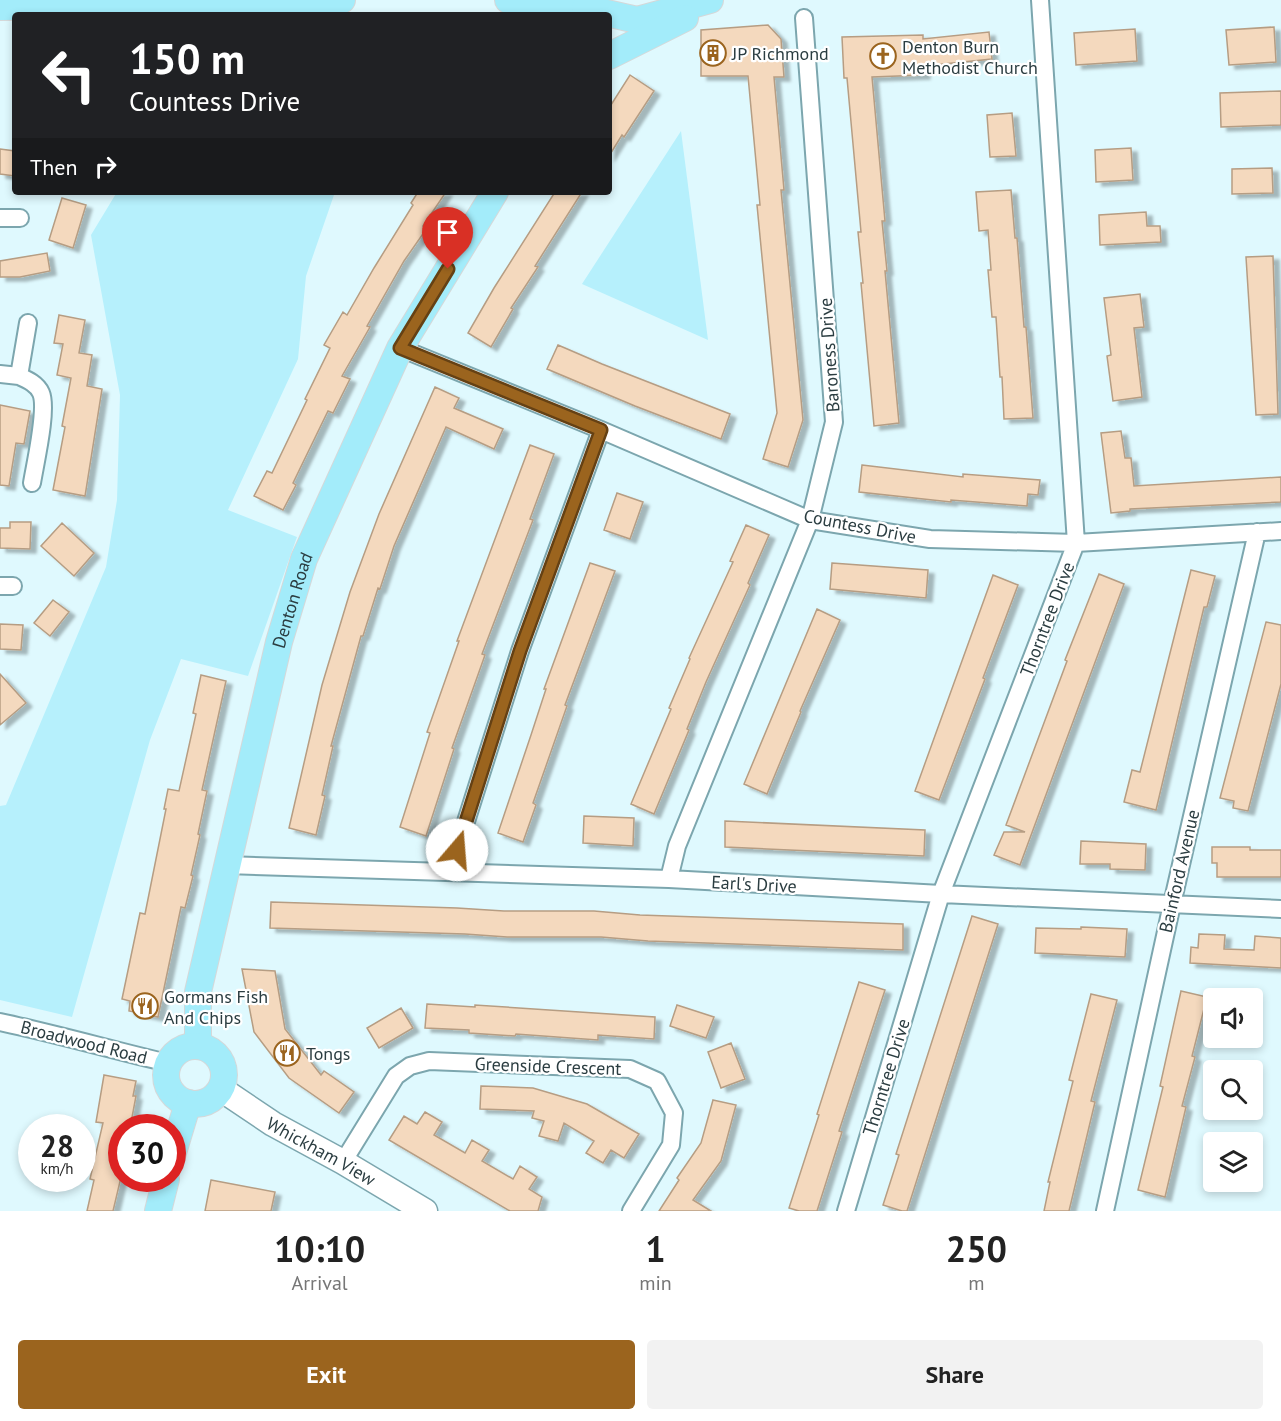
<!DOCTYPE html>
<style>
body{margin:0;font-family:"PT Sans",sans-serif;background:#f2f2f2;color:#222;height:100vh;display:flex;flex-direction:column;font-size:22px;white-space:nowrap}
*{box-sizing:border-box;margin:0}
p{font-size:20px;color:#767676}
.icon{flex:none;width:33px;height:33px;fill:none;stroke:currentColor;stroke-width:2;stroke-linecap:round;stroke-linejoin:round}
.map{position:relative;height:1211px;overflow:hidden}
.drawer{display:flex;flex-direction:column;background:#fff;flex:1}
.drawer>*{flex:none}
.hud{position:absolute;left:12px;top:12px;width:600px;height:183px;border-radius:6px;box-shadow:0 3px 9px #0003;background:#202124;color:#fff;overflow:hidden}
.controls{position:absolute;left:1203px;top:988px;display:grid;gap:12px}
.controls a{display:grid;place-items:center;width:60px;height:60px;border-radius:6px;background:#fff;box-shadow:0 3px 9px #0003;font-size:30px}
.speed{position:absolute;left:18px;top:1114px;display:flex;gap:12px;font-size:30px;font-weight:700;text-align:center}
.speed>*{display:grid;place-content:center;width:78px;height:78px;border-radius:50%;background:#fff;box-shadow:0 3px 9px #0003;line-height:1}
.speed small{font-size:15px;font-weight:400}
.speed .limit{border:9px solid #d22;background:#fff;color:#111}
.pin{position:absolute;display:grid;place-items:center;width:51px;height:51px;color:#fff;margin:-62px -26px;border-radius:50% 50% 50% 0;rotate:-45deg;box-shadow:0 0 6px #0007}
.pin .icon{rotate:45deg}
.me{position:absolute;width:66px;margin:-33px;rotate:18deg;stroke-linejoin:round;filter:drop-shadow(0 0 4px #0008)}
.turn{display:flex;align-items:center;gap:21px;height:126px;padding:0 18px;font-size:27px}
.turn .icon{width:78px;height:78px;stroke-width:2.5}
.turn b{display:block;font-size:42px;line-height:51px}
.then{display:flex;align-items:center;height:57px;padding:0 18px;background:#0003;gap:12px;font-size:22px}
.eta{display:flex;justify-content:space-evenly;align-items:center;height:102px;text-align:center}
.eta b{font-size:36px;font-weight:800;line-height:42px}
.button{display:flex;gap:12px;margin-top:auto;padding:12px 18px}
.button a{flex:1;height:69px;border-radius:6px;background:#9b641e;color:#fff;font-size:24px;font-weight:800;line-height:69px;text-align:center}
.button a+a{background:#f2f2f2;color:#222}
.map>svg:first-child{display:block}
.green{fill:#b6f0fc}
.building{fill:#f4d9be;stroke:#b69d83;stroke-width:1.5;filter:url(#shadow)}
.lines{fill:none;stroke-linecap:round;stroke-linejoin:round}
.street-casing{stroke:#7ca6ae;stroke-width:20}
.secondary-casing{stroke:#7ca6ae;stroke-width:27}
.primary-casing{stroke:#d5d8d9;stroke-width:28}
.street{stroke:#fff;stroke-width:16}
.secondary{stroke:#fff;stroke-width:24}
.primary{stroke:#a3ecfa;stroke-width:26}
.route-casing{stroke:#654114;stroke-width:15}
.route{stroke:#9b641e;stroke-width:10}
.labels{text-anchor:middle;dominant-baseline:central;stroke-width:4.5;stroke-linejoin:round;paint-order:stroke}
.poi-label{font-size:18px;fill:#2b3d41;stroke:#fff;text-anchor:start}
.street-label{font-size:18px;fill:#2b3d41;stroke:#fff}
</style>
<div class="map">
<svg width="1281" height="1211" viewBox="0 0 1281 1211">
<defs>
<filter id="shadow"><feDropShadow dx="6" dy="4" stdDeviation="1.5" flood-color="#0004"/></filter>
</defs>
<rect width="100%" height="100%" fill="#dff9fe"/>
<!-- green -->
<path class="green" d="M681,131L708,340L582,284Z
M117,192H335L306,276L298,359L228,510L297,537L248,676L181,659L150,740L72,1017L0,1000V806L6,805L106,567L117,500L120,395L91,235Z"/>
<!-- building -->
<path class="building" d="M768,25L781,39L784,77H774L784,190H781L803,420L788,467L763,459L777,413L757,205H760L748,76H701V30Z
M1274,27L1276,62L1229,65L1226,30Z
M1135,29L1137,61L1076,65L1074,33Z
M989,32L992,59L924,66V75L872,77L885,221H882L887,271H885L899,423L874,426L861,283H863L858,232H861L847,78H844L842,37L923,35V39Z
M630,75L654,91L624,137L622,135L609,156V108Z
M1281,91V125L1221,127L1220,93Z
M1012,113L1016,156L990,157L987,115Z
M1131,148L1133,180L1096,182L1095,150Z
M0,149L15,151V176L0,174Z
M1272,168L1273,193L1232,194V169Z
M1011,190L1015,238H1017L1024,327H1026L1033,418L1004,419L1002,377H1000L996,317H992L988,270H991L988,230L979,231L976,192Z
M418,192H446L423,226L427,228L404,261L367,326L370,327L342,376L350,379L333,413L328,411L293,483L296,485L283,510L254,496L267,471L272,473L307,400L305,399L330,348L324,345L343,312L347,315L374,268L413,205L411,203Z
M555,192H582L535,266L538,267L511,308L513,309L491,347L468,333L494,288Z
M62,198L86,205L73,248L49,240Z
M1146,212L1147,226H1160L1161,242L1100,245L1099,215Z
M47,253L50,271L20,277H0V261Z
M1273,256L1278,414L1256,415L1246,257Z
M1140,294L1144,327L1134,328L1142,397L1113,401L1107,356L1111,355L1104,298Z
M59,315L85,320L79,353L92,355L87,386L102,389L85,496L53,490L65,427L62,426L71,378L57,375L63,344L54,343Z
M558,345L602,364L730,414L721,439L635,406L547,369Z
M435,387L459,398L454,408L503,429L494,449L446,427L394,546L380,589L378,588L363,636H361L331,746H333L322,795L325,796L316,835L289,828L322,685L350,592L379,514Z
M0,405L30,411L24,444L16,443L9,486L0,485Z
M1121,431L1125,458H1131L1134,486L1281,477V502L1130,509V511L1111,513L1101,433Z
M530,445L554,454L530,519L533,520L482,654L485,655L452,748L454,749L426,836L400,827L430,733L427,732L459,641H457Z
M862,465L963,477V474L1040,480L1038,495L1028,494L1027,506L951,500V502L859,492Z
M617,493L643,502L630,539L604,530Z
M10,522H31L30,549L0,548V528H10Z
M62,523L94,553L74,576L41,546Z
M746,525L769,535L748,583L750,585L706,682L687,729L689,730L654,814L631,804L671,709L669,708L690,659L689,658L733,562L730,561Z
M590,563L615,571L565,705L567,706L533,803L536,805L523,842L498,833L531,735L546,689H544Z
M832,563L928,570L926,598L830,589Z
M1191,570L1215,576L1207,607H1204L1156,810L1124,802L1132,770L1140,772Z
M1099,574L1124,584L1020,865L994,855L1004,832H1025L1006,825L1067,661L1065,660Z
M993,575L1018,585L983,678L985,679L939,800L915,791Z
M53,600L69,612L50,636L34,623Z
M817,609L840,620L800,711L801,712L767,794L744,784Z
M1266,622L1281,625V684L1248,811L1233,808L1234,801L1220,798Z
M0,624L23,625L21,650L0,649Z
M0,674L26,703L0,725Z
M201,675L226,681L202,790L207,791L198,834L200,835L191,875L193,876L185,908L181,907L158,1017L129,1011L130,1001L122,999L140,913L145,914L166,809H164L168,789L179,791L196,714L193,713Z
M584,816L634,818L633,846L583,843Z
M725,821L925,830L924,856L725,847Z
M1081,841L1146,844L1145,870L1110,869V864H1080Z
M1212,847H1250V850H1281V877H1217V863H1212Z
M271,902L457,908L504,911H594L640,915L903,924V950L648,941L601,937H507L465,934L270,928Z
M972,916L998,924L907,1211H902L883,1205L899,1155L896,1154Z
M1081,927L1127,929L1125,957L1035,953L1036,928L1081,929Z
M1199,934L1225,935L1224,949L1254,950L1255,936L1281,938V968L1190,963L1191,947L1198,948Z
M242,969L275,971L285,1029L321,1075L324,1071L354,1092L339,1113L289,1078L254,1032Z
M859,982L885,990L839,1131L842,1132L817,1211H799L789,1208L819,1115L817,1114Z
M1181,991L1207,997L1192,1056L1195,1057L1182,1106L1186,1107L1165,1197L1138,1190L1163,1087L1160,1086Z
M1091,994L1117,1000L1091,1101L1095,1102L1069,1211H1044L1050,1182H1048L1073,1081L1069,1080Z
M427,1004L475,1007V1005L655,1017L654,1039L598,1035V1040L516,1034L515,1036L469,1033V1030L425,1028Z
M677,1005L714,1017L706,1038L670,1026Z
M401,1008L413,1028L379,1048L367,1028Z
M731,1043L745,1079L721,1088L708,1052Z
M104,1075L136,1081L133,1096H136L130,1128H122V1173L113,1211H87L94,1180L90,1179L103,1123L96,1122Z
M481,1086L533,1088L587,1104L639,1134L624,1158L611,1150L603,1163L586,1153L594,1141L564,1123L558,1141L539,1136L544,1121L532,1118L534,1111L480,1109Z
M713,1100L736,1105L721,1161L693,1200L711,1211H659L679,1180L677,1178L701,1143Z
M425,1112L442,1122L434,1135L465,1153L472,1140L489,1150L482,1161L513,1179L520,1166L537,1177L529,1189L542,1197L538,1211H510L389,1140L404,1116L417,1124Z
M211,1180L275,1192L271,1211H205Z"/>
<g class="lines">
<!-- street casing -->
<g class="street-casing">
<path id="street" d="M0,218H20
M28,323L19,376C28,380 37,384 41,393C48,409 35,464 32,483
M400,348L601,430L810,520L930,539L1076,543L1281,531
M0,374L19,376
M0,586H13
M226,865L669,879L941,894L1281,909
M450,872L520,651L601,430
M669,879L677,846L810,520L834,422L804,18
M0,1022C57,1034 112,1050 168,1063
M343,1162L396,1076L410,1066L429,1061L630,1069L657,1081L674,1113L671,1145L631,1211
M846,1211L941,894L1076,543L1040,0
M1105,1211L1172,904L1257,532"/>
</g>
<!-- secondary casing -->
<g class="secondary-casing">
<g id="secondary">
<path id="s1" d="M221,1089L273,1124L343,1162L425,1211"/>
</g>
</g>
<!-- primary casing -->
<g class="primary-casing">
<g id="primary">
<path d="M508,0L585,8"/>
<path d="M0,7L187,5L342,0"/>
<path d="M585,8L637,20L710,0"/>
<path d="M609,56L685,18"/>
<path id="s2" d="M198,1045V992L279,642L304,559L400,348L495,192"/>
<circle cx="195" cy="1075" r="29"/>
<path d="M172,1156L188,1103"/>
<path d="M158,1211L166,1179"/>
</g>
</g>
<!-- street -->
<use href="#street" class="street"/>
<!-- secondary -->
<use href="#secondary" class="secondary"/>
<!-- primary -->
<use href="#primary" class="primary"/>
</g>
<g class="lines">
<!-- route casing -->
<g class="route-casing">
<path id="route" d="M448,269L400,348L601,430L520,651L457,850"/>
</g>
<!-- route -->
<use href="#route" class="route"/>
</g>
<!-- icons -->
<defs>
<g id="building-ring" transform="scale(1.35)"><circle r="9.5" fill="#fff" stroke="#9b641e" stroke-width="1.5"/><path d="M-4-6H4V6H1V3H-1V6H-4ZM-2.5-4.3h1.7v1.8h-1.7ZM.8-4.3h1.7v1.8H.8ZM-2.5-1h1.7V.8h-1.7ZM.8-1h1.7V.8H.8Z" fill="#9b641e"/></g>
<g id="church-ring" transform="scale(1.35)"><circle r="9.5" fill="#fff" stroke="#9b641e" stroke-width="1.5"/><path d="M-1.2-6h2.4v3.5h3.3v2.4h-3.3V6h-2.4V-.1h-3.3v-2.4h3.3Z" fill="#9b641e"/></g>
<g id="restaurant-ring" transform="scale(1.35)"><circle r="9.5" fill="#fff" stroke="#9b641e" stroke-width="1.5"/><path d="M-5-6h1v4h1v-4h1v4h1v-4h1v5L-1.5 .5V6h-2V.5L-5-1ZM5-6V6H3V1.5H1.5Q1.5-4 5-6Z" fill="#9b641e"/></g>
</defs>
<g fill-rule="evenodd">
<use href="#building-ring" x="713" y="53"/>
<use href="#church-ring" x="883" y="56"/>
<use href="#restaurant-ring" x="145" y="1006"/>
<use href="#restaurant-ring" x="287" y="1053"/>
</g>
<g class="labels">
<!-- poi labels -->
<g class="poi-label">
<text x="902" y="46">Denton Burn<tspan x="902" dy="21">Methodist Church</tspan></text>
<text x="732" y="53">JP Richmond</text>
<text x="164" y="996">Gormans Fish<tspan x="164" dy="21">And Chips</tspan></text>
<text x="306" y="1053">Tongs</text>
</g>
<!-- street labels -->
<g class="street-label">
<text transform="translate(829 355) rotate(-94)">Baroness Drive</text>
<text transform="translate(860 526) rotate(11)">Countess Drive</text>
<text stroke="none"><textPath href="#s2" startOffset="456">Denton Road</textPath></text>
<text transform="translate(1047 619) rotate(-69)">Thorntree Drive</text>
<text transform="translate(1179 871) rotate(-77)">Bainford Avenue</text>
<text transform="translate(754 884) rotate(3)">Earl's Drive</text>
<text transform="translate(84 1042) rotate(14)">Broadwood Road</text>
<text transform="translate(548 1066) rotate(2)">Greenside Crescent</text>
<text transform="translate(886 1077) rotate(-73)">Thorntree Drive</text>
<text stroke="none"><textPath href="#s1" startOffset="118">Whickham View</textPath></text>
</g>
</g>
</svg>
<div class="controls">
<a><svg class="icon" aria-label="sound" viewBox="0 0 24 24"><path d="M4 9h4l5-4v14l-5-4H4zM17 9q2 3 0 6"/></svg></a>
<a><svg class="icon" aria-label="search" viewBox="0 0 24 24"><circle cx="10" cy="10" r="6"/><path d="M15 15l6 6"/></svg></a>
<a><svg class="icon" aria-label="layers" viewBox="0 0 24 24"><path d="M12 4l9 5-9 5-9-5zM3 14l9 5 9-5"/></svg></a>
</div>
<div class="speed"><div>28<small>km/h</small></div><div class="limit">30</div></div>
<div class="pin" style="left:448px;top:269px;background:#d93025"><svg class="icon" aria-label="arrive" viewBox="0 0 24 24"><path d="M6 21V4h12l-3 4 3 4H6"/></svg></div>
<svg class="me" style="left:457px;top:850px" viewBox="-20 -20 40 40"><circle r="19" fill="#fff"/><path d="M0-13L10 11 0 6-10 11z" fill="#9b641e"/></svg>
<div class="hud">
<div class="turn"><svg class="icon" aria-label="left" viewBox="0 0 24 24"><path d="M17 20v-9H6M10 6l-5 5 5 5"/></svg><div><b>150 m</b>Countess Drive</div></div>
<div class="then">Then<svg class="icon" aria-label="right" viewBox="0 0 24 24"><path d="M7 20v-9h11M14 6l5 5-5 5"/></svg></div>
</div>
</div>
<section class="drawer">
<div class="eta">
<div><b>10:10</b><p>Arrival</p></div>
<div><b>1</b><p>min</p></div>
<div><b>250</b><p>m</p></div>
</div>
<div class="button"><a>Exit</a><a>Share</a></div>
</section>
